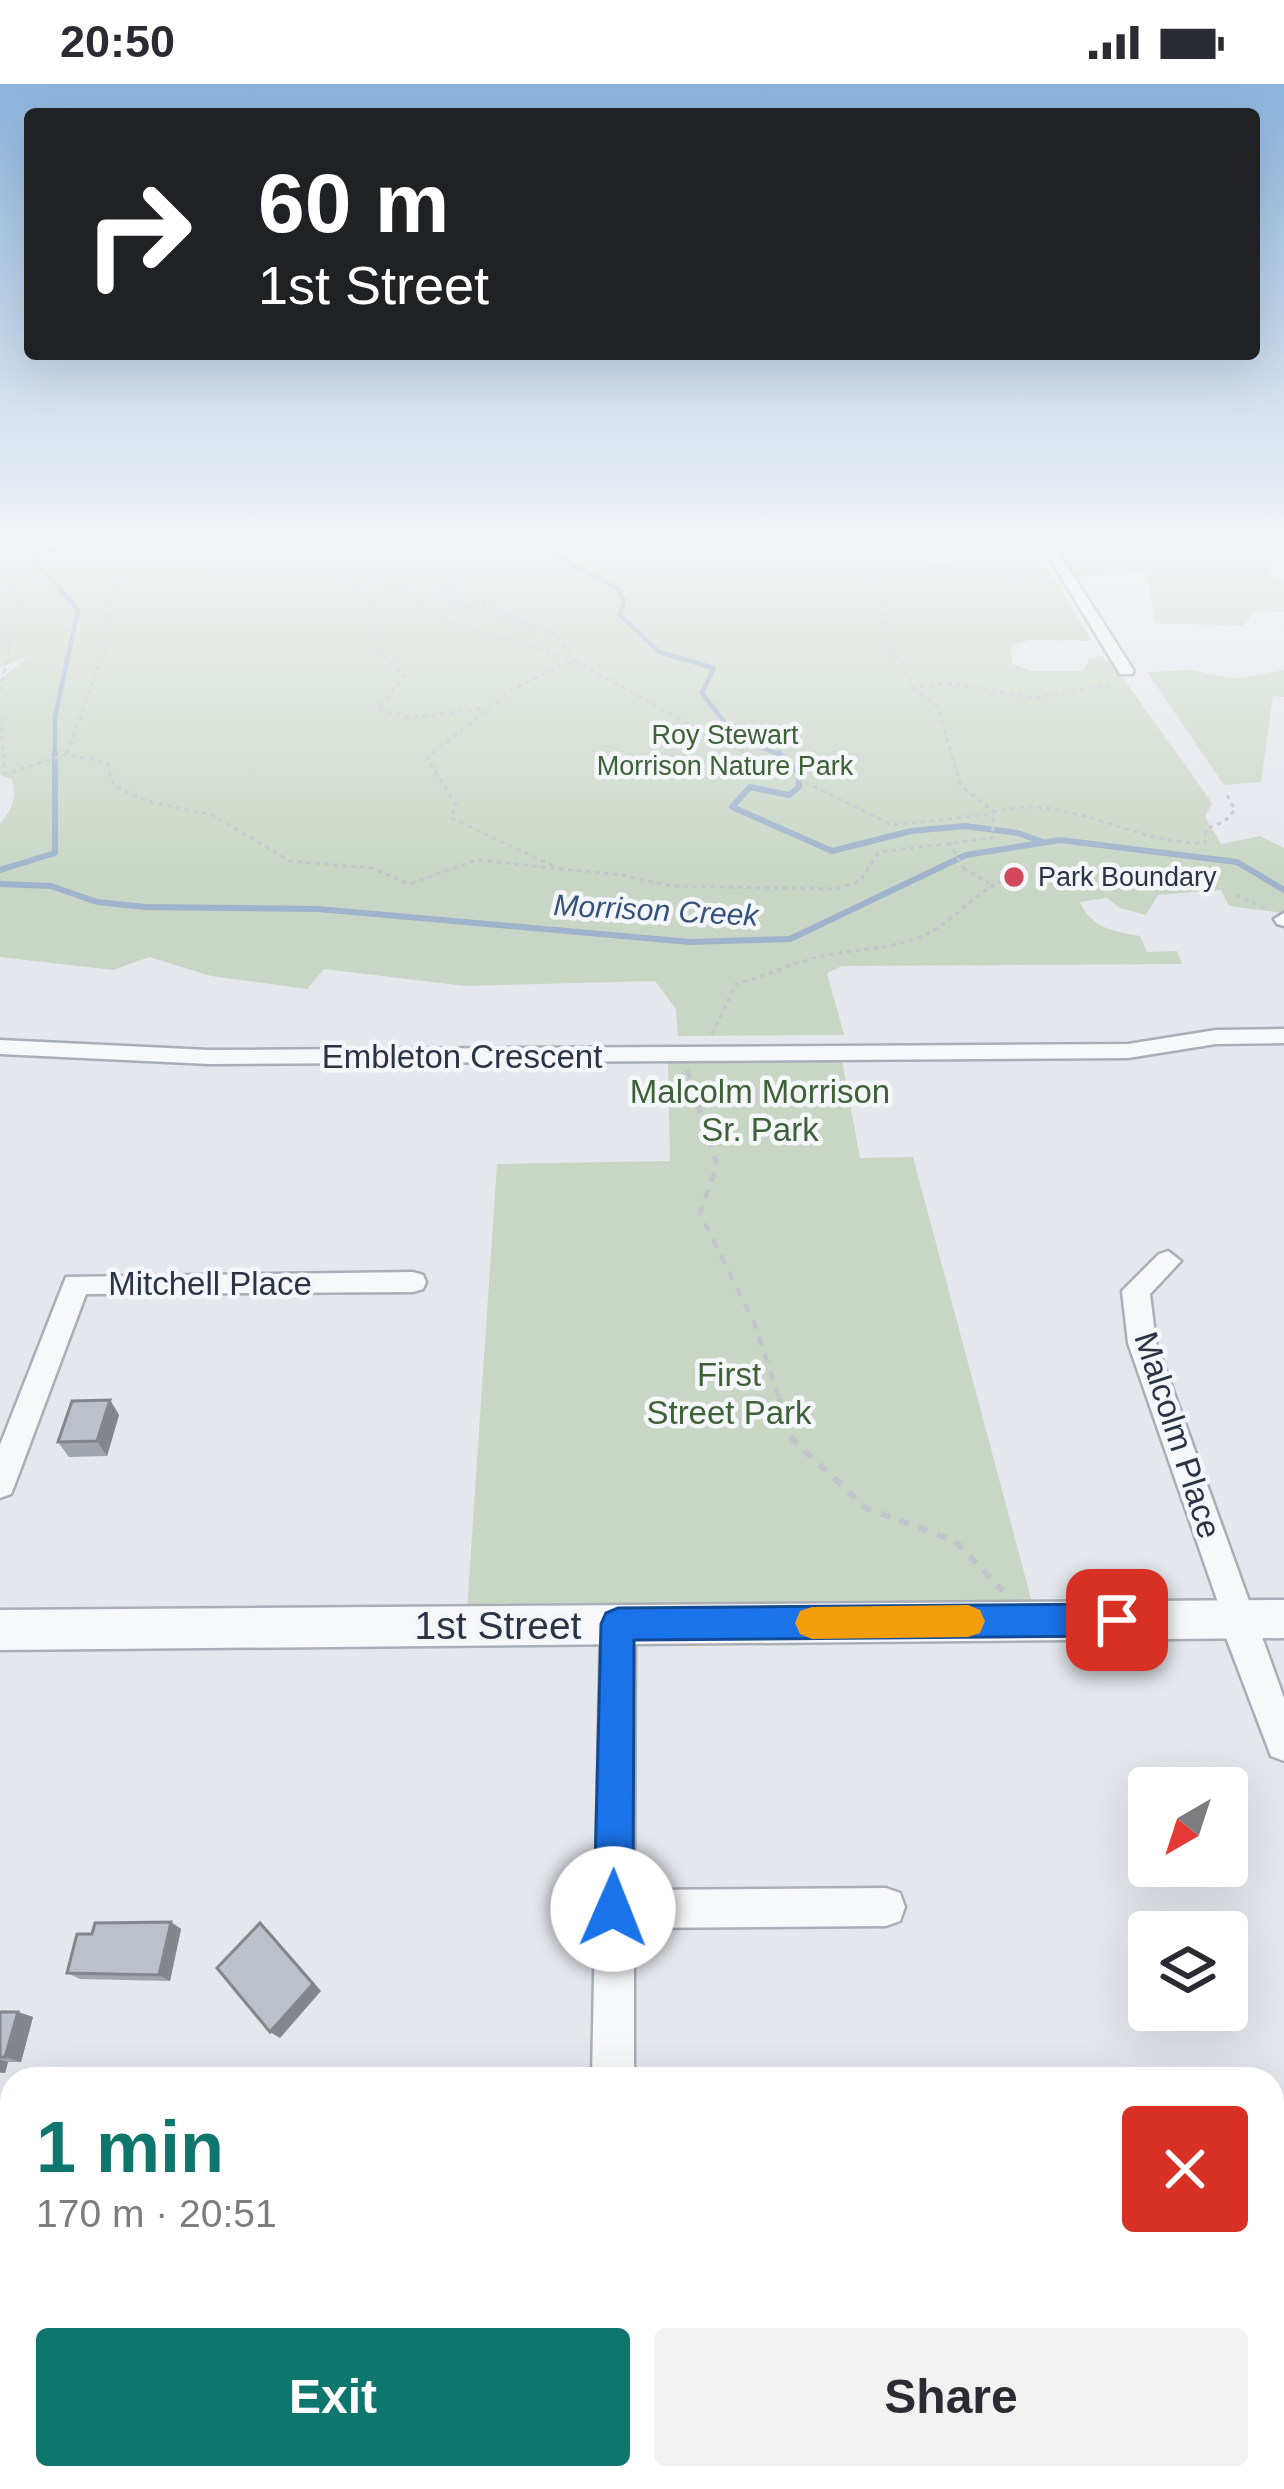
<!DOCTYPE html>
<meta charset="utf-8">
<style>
body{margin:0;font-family:Helvetica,sans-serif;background:#f2f2f3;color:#2b2b33;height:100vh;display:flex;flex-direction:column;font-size:45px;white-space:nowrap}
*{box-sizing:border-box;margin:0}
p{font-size:39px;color:#7c7c81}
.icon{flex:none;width:66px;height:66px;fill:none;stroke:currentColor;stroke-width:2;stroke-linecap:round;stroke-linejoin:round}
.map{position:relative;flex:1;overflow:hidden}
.drawer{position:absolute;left:0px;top:1983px;width:1284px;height:423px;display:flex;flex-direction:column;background:#fff;border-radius:36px 36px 0 0;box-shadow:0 12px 48px #0002}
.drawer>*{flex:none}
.banner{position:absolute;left:24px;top:24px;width:1236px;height:252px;border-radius:12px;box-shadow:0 12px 48px #0002;background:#202124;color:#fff;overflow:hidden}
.needle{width:78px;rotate:219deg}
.fabs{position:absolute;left:1128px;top:1683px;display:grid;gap:24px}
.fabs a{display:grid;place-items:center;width:120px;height:120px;border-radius:12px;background:#fff;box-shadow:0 12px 48px #0002;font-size:60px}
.pin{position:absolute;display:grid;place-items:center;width:102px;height:102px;color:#fff;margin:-51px;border-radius:24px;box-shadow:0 6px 18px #0006}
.me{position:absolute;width:132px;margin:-66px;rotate:1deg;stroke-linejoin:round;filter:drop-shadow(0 0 9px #0008)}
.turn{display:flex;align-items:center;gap:42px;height:252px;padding:0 36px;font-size:54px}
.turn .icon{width:156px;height:156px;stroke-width:2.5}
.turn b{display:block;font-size:84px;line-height:102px}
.round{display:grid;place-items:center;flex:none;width:126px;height:126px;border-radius:12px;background:#f2f2f3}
.summary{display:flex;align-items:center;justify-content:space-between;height:204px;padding:0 36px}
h1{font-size:72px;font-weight:700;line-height:90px;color:#0f766e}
.primary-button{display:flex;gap:24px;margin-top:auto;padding:24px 36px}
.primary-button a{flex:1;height:138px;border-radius:12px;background:#0f766e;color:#fff;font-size:48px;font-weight:700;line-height:138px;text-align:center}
.primary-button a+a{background:#f2f2f3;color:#2b2b33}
.status{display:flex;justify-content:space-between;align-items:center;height:84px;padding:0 60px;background:#fff;direction:ltr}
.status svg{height:33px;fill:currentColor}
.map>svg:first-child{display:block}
.green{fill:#c9d6c5}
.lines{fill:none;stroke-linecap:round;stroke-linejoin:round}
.stream-far1{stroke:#9fb4cc;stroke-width:4.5}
.stream{stroke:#9fb4cc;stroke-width:6}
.minor-casing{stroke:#a9aeb7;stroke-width:5}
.tertiary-casing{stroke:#a9aeb7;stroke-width:5}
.path-far2{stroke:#c2c5cb;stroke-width:3;stroke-dasharray:4.5 4.5;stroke-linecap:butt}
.path-far1{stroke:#c2c5cb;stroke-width:4.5;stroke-dasharray:9 9;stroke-linecap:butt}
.path{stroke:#c2c5cb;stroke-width:6;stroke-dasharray:10 10;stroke-linecap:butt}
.minor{fill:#f7f8fa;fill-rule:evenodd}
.tertiary{fill:#f7f8fa;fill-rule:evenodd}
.wall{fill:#a1a5ae}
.shaded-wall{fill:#83868d}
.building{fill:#bbc0ca;stroke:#83868d;stroke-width:3}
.route{fill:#1a73e8;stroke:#114b97;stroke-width:3}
.slow{fill:#f59e0b}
.poi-dot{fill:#d1495b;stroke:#f4f6f9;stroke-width:4.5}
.labels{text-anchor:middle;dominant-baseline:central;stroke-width:9;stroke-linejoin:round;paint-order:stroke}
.far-park-label{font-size:27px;fill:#3f6138;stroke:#f4f6f9}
.far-poi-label{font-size:27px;fill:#2b3445;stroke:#f4f6f9;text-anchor:start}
.far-water-label{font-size:30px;font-style:italic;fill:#34527a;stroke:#f4f6f9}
.street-label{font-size:33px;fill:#2b3445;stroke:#f4f6f9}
.park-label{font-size:33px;fill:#3f6138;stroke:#f4f6f9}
.near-street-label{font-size:39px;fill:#2b3445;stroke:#f4f6f9}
</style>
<div class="status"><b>20:50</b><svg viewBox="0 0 49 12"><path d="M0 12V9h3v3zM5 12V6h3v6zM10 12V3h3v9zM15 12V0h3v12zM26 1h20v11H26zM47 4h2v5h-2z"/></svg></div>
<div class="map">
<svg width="1284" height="2405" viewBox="0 0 1284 2405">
<rect width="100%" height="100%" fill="#e4e7ec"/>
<!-- green -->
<path class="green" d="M0,455H937L923,465L932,480L956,479L947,464L950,455H1030L1092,557L1031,556L1011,562L1012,580L1032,587H1083L1089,575L1101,572L1113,580L1212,719L1205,733L1221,760L1260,752L1284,764V829L1229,822L1221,806L1158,811L1146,831L1120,824L1107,814L1080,818C1090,843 1114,848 1140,852L1147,868L1177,867L1182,880L842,882L827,889L844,951L678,952L676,925L655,897L465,902L324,885L307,905L211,892L149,873L113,886L0,873V740C12,725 17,714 12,695L0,691V596L29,572L0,584Z
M1057,455H1227L1240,465L1284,471V479L1278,477L1264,490L1284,497V528L1257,526L1242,542L1155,539L1147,488L1078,494Z
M1192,586L1235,595L1284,586V613L1273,612L1261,698L1224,701L1147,588Z
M842,976L860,1074L913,1073L1037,1537L466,1541L497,1080L670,1077L668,978Z"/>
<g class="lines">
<!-- stream-far1 -->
<path class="stream-far1" d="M553,455L546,467L618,504L624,517L620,531L659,568L714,584L702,609L735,652L782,672
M780,455H802
M55,672V633L78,526L31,472L97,455"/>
<!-- stream -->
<path class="stream" d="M779,669L799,690V703L789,711L750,703L732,723L832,767L911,747L965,742L1018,749L1043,758
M0,786L55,769V669
M0,800L51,802L97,818L145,823L318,825L690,858L790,855L966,771L1060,756L1237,778L1284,806"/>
<!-- minor casing -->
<g class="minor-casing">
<path id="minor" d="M1038,455H1050L1134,587L1132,590H1120Z
M1284,829V842L1277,840L1274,835Z
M1284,945V959L1216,960L1128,974L209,980L0,970V956L209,966L1128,960L1216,946Z
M1168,1167L1181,1177L1150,1210L1156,1259L1284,1614V1677L1271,1672L1219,1535L1222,1530L1128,1259L1122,1207L1159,1170Z
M413,1188L423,1191L426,1198L423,1205L413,1208L86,1210L15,1400L11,1410L0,1414V1361L66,1193Z
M618,1524L630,1529L635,1540L634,1806L886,1804L900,1809L905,1823L900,1837L886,1842L634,1844V1995H592L601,1540L606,1529Z
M12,2057V2101L0,2102V2058Z
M588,2394H636L637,2405H587Z"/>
</g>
<!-- tertiary casing -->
<g class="tertiary-casing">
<path id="tertiary" d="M1284,1516V1554L0,1566V1526Z"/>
</g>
<!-- path-far2 -->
<path class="path-far2" d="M185,455V486
M413,455L653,464L688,472L725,470L750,458L814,462L867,472L857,485L880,500L887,554L913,604L948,599L1033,614L1114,600
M315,456L388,455
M312,470L375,518L379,567L404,591L378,626L411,634L480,625
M335,487L430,512
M0,493L78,484L123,487
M0,496L20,513L0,608
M455,508L446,505L476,457
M430,512L555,551
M430,512L420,515V524L453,540L574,576L555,551
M430,512L462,511L555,551
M913,604L937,622L961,702L994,728
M0,634L5,690L67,670L107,679L114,702L147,717L212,731L290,777L371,784L409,800L477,776L621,791L671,802L836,805L860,797L879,768L992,754L994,728C1065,707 1132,761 1205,759L1206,745L1225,737L1235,726L1227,711
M67,670L105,565L110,516L123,487L185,486L312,470L314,455
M949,758L963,784
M553,782L451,734L456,721L427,674L513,605L574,576L699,646L892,741L994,730
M963,784L989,799
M1236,811L1269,826
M712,950L736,900C763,893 791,880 817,873C852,865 887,866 920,853C958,837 977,802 1014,793"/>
<!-- path-far1 -->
<path class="path-far1" d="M687,986L717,1081L700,1129L755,1241L780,1317"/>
<!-- path -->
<path class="path" d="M779,1314L792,1355L866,1424L955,1457L1003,1507"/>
<!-- minor -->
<use href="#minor" class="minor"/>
<!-- tertiary -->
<use href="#tertiary" class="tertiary"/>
</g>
<!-- wall -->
<path class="wall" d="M110,1316L119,1331L107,1372L69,1373L58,1358Z
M171,1838L181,1845L170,1897L80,1895L67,1889L92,1850Z
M0,1928H18L33,1933L21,1978H8L5,1989H0Z"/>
<!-- shaded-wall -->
<path class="shaded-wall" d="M110,1316L119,1331L107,1372L97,1357Z
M171,1838L181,1845L170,1897L159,1891Z
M260,1839L269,1847L321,1907L280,1954L270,1948Z
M18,1928L33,1933L21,1978L5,1973Z
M0,1976L8,1978L5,1989L0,1988Z"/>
<!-- building -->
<path class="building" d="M110,1316L97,1357L58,1358L72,1317Z
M171,1838L159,1891L67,1889L77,1850H92L95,1839Z
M260,1839L313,1900L270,1948L217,1884Z
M0,1928H18L5,1973H0Z
M12,2290V2384L0,2388V2294Z
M117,2394H213L196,2405H119Z"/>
<!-- sky -->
<linearGradient id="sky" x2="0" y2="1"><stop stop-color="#8bb4dd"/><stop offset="0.58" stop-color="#f3f4f6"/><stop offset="1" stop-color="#f3f4f6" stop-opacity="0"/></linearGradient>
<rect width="1284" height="791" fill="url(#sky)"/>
<!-- route -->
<path class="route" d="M1117,1520L1128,1525L1133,1536L1128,1547L1117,1552L634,1556L633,1825L627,1839L613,1844L599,1839L594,1825L601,1540L606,1529L618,1524Z"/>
<!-- slow -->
<path class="slow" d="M968,1521L980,1526L985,1537L980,1549L968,1553L812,1555L800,1550L795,1539L800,1527L812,1523Z"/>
<!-- markers -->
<circle class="poi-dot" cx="1014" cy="793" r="12"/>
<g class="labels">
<!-- far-park labels -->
<g class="far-park-label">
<text x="725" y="651">Roy Stewart<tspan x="725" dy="31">Morrison Nature Park</tspan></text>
</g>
<!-- far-poi labels -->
<g class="far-poi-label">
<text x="1038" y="793">Park Boundary</text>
</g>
<!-- far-water labels -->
<g class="far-water-label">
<text transform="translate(656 826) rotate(3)">Morrison Creek</text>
</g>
<!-- street labels -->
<g class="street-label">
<text x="462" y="972">Embleton Crescent</text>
<text x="210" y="1199">Mitchell Place</text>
<text transform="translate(1178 1351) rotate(72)">Malcolm Place</text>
</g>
<!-- park labels -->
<g class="park-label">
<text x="760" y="1007">Malcolm Morrison<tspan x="760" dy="38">Sr. Park</tspan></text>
<text x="729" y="1290">First<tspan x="729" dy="38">Street Park</tspan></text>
</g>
<!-- near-street labels -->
<g class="near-street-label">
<text x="498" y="1541">1st Street</text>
</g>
</g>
</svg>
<div class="fabs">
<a><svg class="needle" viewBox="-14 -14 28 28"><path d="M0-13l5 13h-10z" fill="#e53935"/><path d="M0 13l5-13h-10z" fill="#7c7c81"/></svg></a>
<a><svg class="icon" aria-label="layers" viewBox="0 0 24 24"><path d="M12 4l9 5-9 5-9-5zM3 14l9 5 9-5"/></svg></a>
</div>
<div class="pin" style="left:1117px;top:1536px;background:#d93025"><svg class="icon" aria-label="arrive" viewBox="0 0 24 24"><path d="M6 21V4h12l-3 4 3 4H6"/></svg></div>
<svg class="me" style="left:613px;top:1825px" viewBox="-20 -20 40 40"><circle r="19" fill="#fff"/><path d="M0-13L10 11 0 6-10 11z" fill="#1a73e8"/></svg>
<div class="banner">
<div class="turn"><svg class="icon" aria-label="right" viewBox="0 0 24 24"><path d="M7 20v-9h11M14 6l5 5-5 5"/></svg><div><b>60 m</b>1st Street</div></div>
</div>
<section class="drawer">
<div class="summary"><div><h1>1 min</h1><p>170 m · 20:51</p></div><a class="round" style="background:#d93025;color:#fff"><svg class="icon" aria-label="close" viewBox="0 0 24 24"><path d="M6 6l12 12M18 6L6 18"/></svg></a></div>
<div class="primary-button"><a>Exit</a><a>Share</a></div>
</section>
</div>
